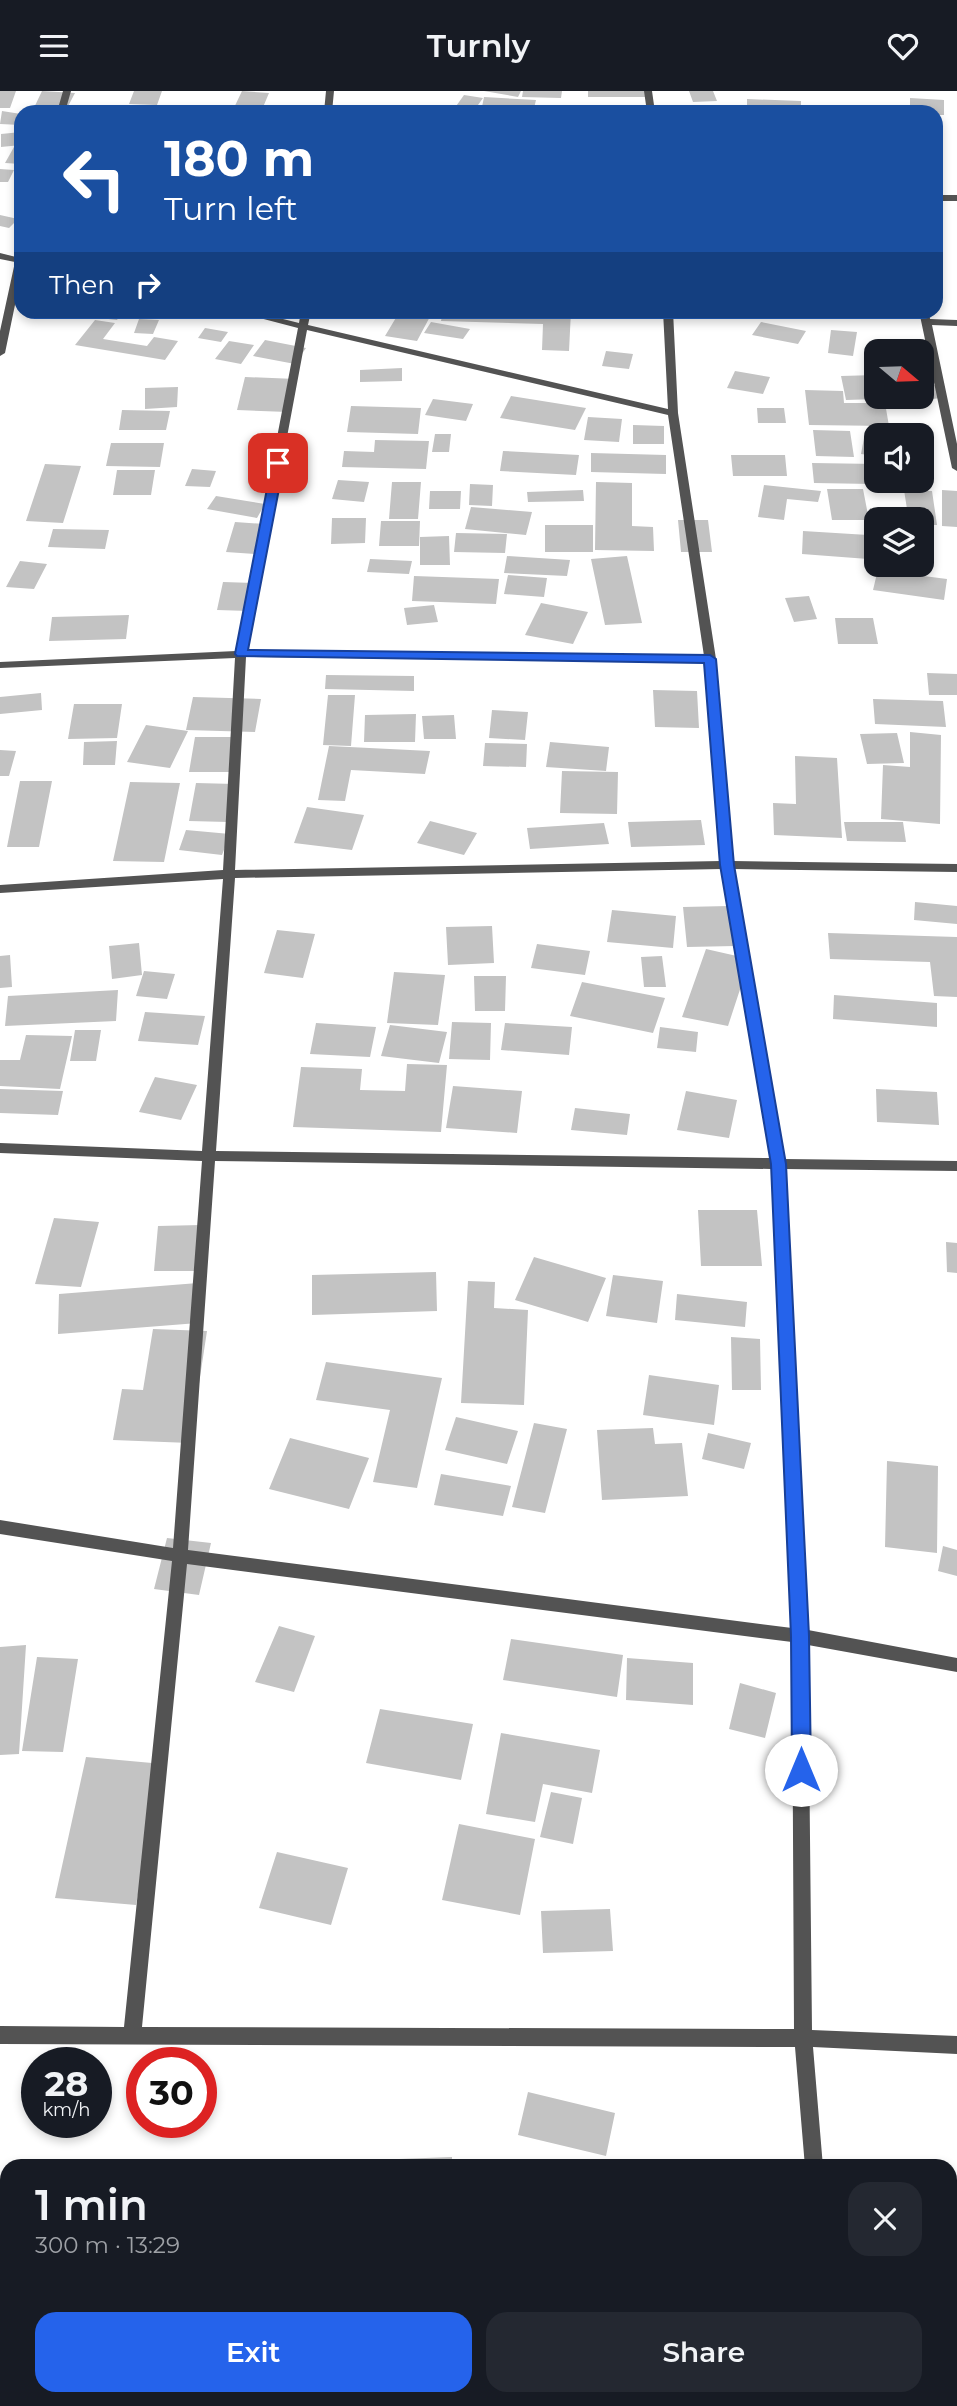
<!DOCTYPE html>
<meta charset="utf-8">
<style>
body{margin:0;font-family:Montserrat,sans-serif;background:#242831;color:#f1f3f6;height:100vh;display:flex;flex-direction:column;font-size:26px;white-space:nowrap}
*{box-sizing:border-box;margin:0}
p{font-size:23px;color:#9ea1a6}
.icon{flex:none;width:38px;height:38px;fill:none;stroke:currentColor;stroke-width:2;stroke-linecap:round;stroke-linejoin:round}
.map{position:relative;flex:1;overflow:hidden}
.panel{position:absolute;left:0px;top:2068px;width:957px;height:247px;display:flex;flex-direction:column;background:#171b24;border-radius:21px 21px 0 0;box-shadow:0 4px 10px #0003}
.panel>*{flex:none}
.banner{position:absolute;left:14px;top:14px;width:929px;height:214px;border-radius:21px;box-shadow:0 4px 10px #0003;background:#1a4fa0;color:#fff;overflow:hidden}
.needle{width:46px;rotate:109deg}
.controls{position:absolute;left:864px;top:248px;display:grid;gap:14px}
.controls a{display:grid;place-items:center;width:70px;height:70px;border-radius:14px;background:#171b24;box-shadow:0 4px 10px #0003;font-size:35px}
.speed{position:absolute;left:21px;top:1956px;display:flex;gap:14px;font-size:35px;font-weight:700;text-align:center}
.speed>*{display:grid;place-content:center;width:91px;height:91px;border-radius:50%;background:#171b24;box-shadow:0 4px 10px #0003;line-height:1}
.speed small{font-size:18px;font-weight:400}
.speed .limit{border:10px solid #d22;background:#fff;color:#111}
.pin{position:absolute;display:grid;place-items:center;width:60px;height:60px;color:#fff;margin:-30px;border-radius:14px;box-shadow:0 4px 10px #0006}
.me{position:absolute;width:77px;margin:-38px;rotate:0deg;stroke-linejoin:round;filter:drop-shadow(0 0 5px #0008)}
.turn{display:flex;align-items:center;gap:24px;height:147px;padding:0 35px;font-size:32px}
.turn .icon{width:91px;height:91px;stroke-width:2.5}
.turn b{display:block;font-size:49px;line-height:60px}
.then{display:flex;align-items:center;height:66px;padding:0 35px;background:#0003;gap:14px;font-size:26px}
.round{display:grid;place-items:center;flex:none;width:74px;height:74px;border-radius:21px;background:#242831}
.summary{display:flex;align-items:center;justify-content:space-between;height:119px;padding:0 35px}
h1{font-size:42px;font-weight:600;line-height:52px}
.primary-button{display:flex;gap:14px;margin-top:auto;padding:14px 35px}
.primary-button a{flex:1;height:80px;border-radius:21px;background:#2563eb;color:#fff;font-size:28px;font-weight:600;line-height:80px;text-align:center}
.primary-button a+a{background:#242831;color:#f1f3f6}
header{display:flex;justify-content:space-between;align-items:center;height:91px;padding:0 35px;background:#171b24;font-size:32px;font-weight:600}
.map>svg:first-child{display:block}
.building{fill:#c3c3c3}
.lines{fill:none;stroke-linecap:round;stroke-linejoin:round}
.minor{fill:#535353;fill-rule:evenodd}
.route{fill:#2563eb;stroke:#184099;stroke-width:2}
</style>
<header><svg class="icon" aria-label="menu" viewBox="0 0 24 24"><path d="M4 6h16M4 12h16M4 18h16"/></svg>Turnly<svg class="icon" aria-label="heart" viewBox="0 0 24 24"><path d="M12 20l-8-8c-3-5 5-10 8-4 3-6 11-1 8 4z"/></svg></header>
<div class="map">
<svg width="957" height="2315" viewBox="0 0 957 2315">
<rect width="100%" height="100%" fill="#fff"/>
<!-- building -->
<path class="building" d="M0,0H16L10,17H0Z
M42,0L75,2L65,21H32Z
M134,0H162L157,14L129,13Z
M242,0L269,2L261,21H232Z
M484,0H521L518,6Z
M523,0H562L561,7L522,6Z
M588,0H645V6H588Z
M689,0H713L717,10L693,11Z
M464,4L483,7L473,21L454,18Z
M484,6L536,9L533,21H481Z
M910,7L944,9V24H936V21H910Z
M747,8L801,10V21L747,19Z
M2,20L21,23V34L0,33Z
M21,41V54L1,56V43Z
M14,56H21V73L5,72Z
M0,78L14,79L8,91H0Z
M0,124L18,128L9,137L0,135Z
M94,220H123L117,229L91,226Z
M400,220H433L417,250L385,245Z
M443,220H571L569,260L542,259L543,233L441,230Z
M139,228L159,229L153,243L134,242Z
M95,229L115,232L103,248L147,255L154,246L178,250L165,269L75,254Z
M431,231L470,238L463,248L424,242Z
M761,231L806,240L798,253L752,244Z
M205,237L228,241L221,251L198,247Z
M831,239L857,241L853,265L828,262Z
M265,249L306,257L295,273L253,265Z
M229,250L254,254L241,273L215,268Z
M606,260L633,263L629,278L602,275Z
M402,277V290L360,291V279Z
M735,280L770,286L763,303L727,297Z
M876,284L877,308L846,309L841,285Z
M245,286L296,288L288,321L237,319Z
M935,294L942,307L911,310L910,306H922V295Z
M178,296L177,316L145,318V297Z
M805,299L843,300L844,312H885L889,335L809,334Z
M511,305L586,317L575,339L500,327Z
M433,308L473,313L466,330L425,324Z
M351,315L421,317L418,343L347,341Z
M757,317H784L786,332H758Z
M122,319L170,320L166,339H119Z
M588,326L622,328L619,351L584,349Z
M633,334L664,335V353H633Z
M813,339L850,340L854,366L816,365Z
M435,343H451L449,361H432Z
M864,347L877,348V365L861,363Z
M375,349L429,350L426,378L342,376L344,360L374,361Z
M111,352H164L160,376L106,375Z
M503,360L579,364L576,384L500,380Z
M591,362L666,364V383L591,381Z
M731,364H785L787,385H733Z
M812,372L877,373V390H922V374H928L931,394L814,392Z
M45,373L81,375L63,432L26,430Z
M192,378L216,380L210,396L185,395Z
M117,379H155L151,404H113Z
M338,389L369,391L364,411L332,408Z
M392,391H421L418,428H389Z
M596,391L632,392V435L653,436L654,460L595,459Z
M470,393L493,394L492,415L469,414Z
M764,394L821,400L818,411L787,408L784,429L758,426Z
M827,398H863L869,429H832Z
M583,399L584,410L528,411L527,401Z
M904,399L932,400L937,434H922V429H877V433H871L870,417L907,418Z
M942,399L957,400V436L942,435Z
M430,400H461L460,418H429Z
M216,405L265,413L257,427L207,418Z
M471,416L532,421L526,444L465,438Z
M332,427H366L365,452L331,453Z
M678,429H708L712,461H681Z
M381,430H420L419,455H379Z
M235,431L265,433L255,463L226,461Z
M545,434H593V461H545Z
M53,438L109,439L105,458L48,456Z
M803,440L868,444V468L802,463Z
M456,442L507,443L505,462L454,461Z
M449,445L450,474H420V446Z
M507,465L570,469L567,485L504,482Z
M627,465L642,532L605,534L591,468Z
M370,468L412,470L409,483L367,481Z
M20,470L47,473L34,498L6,496Z
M879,474H909L908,483L947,488L944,509L873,499Z
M508,484L547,487L544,506L504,503Z
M414,485L499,488L496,513L412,510Z
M223,491L254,492L249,520L217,519Z
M809,505L817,528L794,531L785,507Z
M541,512L588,521L573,553L525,544Z
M434,514L438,531L407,534L404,517Z
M129,524L126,548L49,550L52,526Z
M835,527H873L878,553H838Z
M927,582L957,583V604H929Z
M326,584L414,585V600L325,598Z
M653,599L697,600L699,637L655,636Z
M41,602L42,619L0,623V606Z
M328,604H355L351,655L323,654Z
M193,606L261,608L255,641L186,639Z
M873,608L943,610L946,636L875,633Z
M74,613H122L117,647L68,648Z
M492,619L528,621L525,649L489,647Z
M416,623L415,651H364L365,624Z
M454,624L456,648H424L422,625Z
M146,634L188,640L170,677L127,671Z
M910,641L941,644L940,733L881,728L883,674L910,676Z
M897,642L904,672L867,673L860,643Z
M195,646H240L235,681H189Z
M117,650L115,674H83L84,651Z
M550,651L609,656L606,680L546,676Z
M485,652L527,653L526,676L483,675Z
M329,655L430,660L425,683L351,679L345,710L318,709Z
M0,659L16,660L9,685H0Z
M795,665L837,667L842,747L774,744L773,712L796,713Z
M562,680L618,681L617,723L560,722Z
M20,690H52L39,756H7Z
M130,691L180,692L164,771L113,770Z
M196,692L235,693L228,731L189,730Z
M307,716L364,724L352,759L294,752Z
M701,729L705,754L631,756L628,731Z
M430,730L477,742L464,764L417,752Z
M844,731H903L906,751L847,750Z
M604,732L609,753L530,758L527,737Z
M186,739L230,743L222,764L179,759Z
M915,811L957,815V833L914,829Z
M729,815L735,855L687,856L683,816Z
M612,819L676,825L673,857L607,851Z
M492,835L494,872L448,874L446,836Z
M277,839L315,843L303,887L264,882Z
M828,842L957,846V906L934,905L930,871L830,868Z
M139,852L142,884L112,888L109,855Z
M537,853L590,860L585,884L531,877Z
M706,858L750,868L728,935L682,926Z
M10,864L12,896L0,897V865Z
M662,865L666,896H644L641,866Z
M144,880L175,883L167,908L136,905Z
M394,881L445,884L438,934L387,932Z
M474,885H506L505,920H475Z
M582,891L665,907L653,942L570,925Z
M118,899L116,930L5,935L8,905Z
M834,904L937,912V936L833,928Z
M145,921L205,925L198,954L138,950Z
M452,931L491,932L490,969L449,968Z
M316,932L376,936L370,966L310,963Z
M505,932L572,936L569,964L501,959Z
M390,934L447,941L439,972L381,965Z
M660,936L698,941L696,961L657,957Z
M75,939H101L96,970H70Z
M26,944L72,945L60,998L0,995V969H20Z
M407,973L447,974L441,1041L293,1036L301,976L362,978L360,999L405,1000Z
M155,986L197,994L181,1029L139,1021Z
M453,995L522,1000L517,1042L446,1037Z
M0,998L63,1000L58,1024L0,1022Z
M876,998L937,1001L939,1034L877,1031Z
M686,1000L737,1009L729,1047L677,1039Z
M575,1017L630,1023L627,1044L571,1039Z
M698,1119H757L762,1175H701Z
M54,1127L99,1131L81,1196L35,1193Z
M201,1134L198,1180H154L158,1135Z
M946,1151L957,1152V1182L947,1181Z
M534,1166L606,1187L588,1231L515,1209Z
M436,1181L437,1220L312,1224V1184Z
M613,1184L663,1190L657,1232L606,1225Z
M468,1190L495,1191L494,1217L528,1219L524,1314L461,1312Z
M198,1192V1232L58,1243L59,1203Z
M677,1203L747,1211L745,1236L675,1229Z
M153,1238L207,1240L190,1352L113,1349L122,1298L143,1299Z
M731,1246L760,1248L761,1299H732Z
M326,1271L442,1287L417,1397L373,1391L390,1319L316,1309Z
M649,1284L719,1294L714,1334L643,1324Z
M456,1326L518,1340L507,1373L445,1359Z
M534,1332L567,1338L545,1422L512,1416Z
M653,1337L655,1353L682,1352L688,1405L602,1409L597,1339Z
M708,1342L751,1352L744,1378L702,1368Z
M290,1347L369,1367L349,1418L269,1398Z
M887,1370L938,1375L937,1462L885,1456Z
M441,1383L511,1395L503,1425L434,1414Z
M167,1447L211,1452L199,1504L154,1498Z
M943,1455L957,1459V1485L938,1480Z
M279,1535L315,1545L294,1601L255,1591Z
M511,1548L623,1564L617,1606L503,1589Z
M26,1554L19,1663L0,1664V1556Z
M37,1566L78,1568L63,1661L22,1660Z
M627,1567L693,1572V1614L626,1609Z
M740,1592L776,1602L765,1647L729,1638Z
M380,1618L473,1633L461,1689L366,1672Z
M501,1642L600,1659L592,1702L543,1693L535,1731L486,1723Z
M86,1666L163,1673L136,1814L55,1807Z
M551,1701L582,1707L573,1753L540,1746Z
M459,1733L535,1748L520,1824L442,1809Z
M277,1761L348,1777L331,1834L259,1817Z
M610,1818L613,1860L543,1862L541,1820Z
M528,2001L615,2022L606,2065L518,2044Z
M452,2066V2076H319V2071Z
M7,2205V2308L18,2309L0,2314V2207Z
M299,2308H432L431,2315H298Z
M443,2308H509V2315H443Z
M719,2308H828L829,2315H719Z"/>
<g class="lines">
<!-- minor -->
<path class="minor" d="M63,0H71L65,21H57Z
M326,0H334L332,21H324Z
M644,0H652L655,21H647Z
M936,104H957V110H936Z
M21,161V185L5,262L0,265V240L15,171L0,168V162L16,166Z
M233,220H251L299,232L301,220H311L308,234L668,318L663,220H673L678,322L716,568L733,770L957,773V781L734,778L784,1068L957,1070V1080L785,1078L808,1539L957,1567V1581L808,1554L812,1939L957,1945V1963L813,1956L823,2076H805L795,1956L0,1953V1935L124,1936L172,1470L0,1443V1429L173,1457L202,1070L0,1062V1052L202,1060L223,788L0,802V794L223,779L235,567L0,577V571L236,560L298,237ZM307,239L668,324L704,565L247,560ZM246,566L705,571L721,770L235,779ZM722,778L770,1067L216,1060L235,787ZM215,1070L771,1078L792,1537L188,1459ZM187,1473L792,1551L794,1938L142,1936Z
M919,220H929L930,228L957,229V235L932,234L957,353V380L952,377Z
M824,2308H844L845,2315H825Z"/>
</g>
<!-- route -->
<path class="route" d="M278,369L284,372L248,559L710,564L716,568L734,774L786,1073L809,1545L811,1679L808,1685L801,1688L795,1685L792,1679L791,1545L771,1073L720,774L704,572L237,565L235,563L272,372Z"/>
</svg>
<div class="controls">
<a><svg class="needle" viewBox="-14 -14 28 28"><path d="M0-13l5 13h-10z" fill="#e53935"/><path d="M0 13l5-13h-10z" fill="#9ea1a6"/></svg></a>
<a><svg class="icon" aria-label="sound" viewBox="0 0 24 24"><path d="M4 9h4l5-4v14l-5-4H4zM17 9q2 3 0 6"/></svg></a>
<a><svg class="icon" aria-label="layers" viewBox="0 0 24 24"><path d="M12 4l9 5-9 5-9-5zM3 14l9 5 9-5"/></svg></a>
</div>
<div class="speed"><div>28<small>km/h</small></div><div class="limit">30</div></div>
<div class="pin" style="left:278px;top:372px;background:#d93025"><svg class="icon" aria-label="arrive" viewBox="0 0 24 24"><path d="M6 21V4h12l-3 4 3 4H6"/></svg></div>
<svg class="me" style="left:801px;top:1679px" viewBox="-20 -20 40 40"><circle r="19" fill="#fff"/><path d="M0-13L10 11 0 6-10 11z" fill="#2563eb"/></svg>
<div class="banner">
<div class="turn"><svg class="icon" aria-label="left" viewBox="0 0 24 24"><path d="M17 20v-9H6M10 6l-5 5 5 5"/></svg><div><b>180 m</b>Turn left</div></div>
<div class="then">Then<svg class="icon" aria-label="right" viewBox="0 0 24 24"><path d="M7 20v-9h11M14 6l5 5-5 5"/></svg></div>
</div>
<section class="panel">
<div class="summary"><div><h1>1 min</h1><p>300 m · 13:29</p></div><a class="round"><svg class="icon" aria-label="close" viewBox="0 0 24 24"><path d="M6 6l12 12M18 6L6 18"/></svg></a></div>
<div class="primary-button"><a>Exit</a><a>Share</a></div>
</section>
</div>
